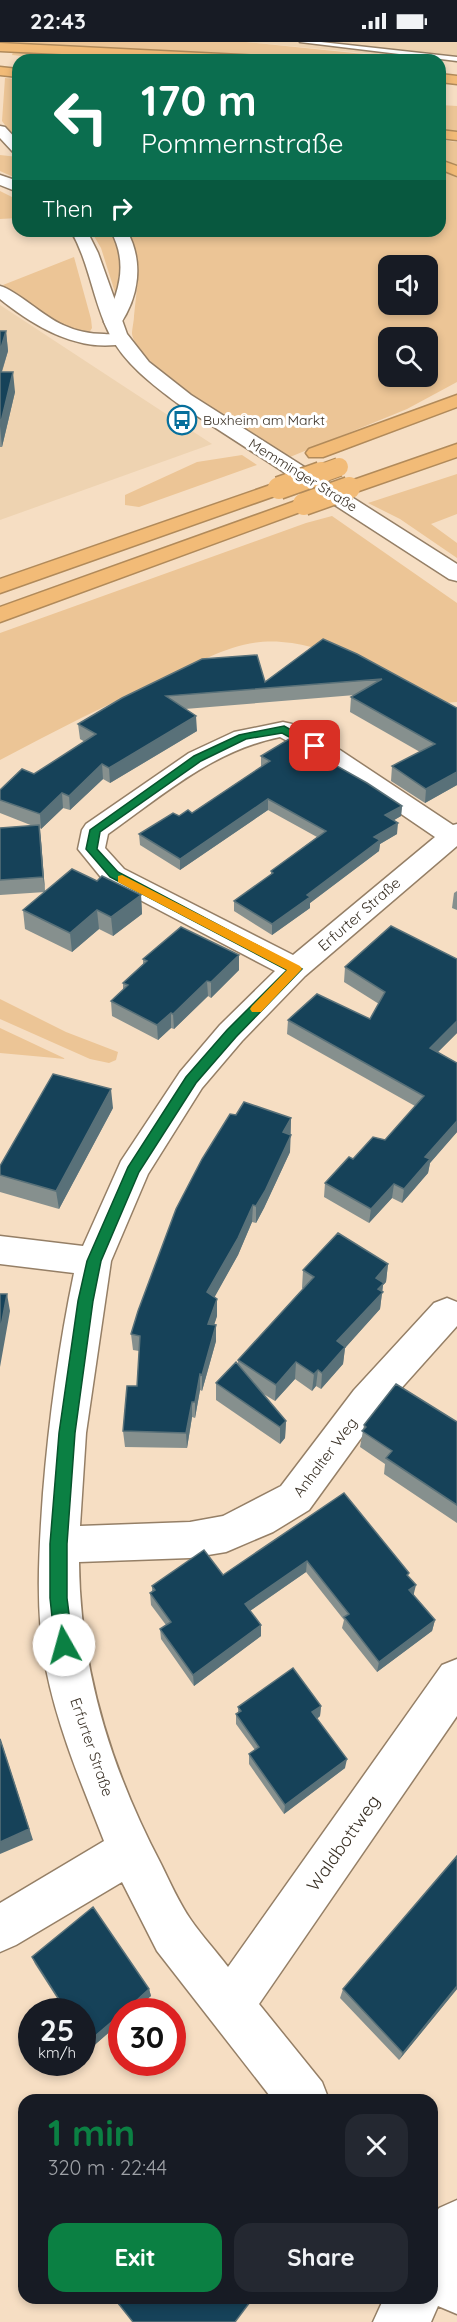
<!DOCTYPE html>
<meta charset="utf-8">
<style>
body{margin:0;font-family:Quicksand,sans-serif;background:#242831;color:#f1f3f6;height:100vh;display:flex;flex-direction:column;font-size:22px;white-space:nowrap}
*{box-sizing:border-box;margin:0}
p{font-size:20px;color:#9ea1a6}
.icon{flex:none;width:33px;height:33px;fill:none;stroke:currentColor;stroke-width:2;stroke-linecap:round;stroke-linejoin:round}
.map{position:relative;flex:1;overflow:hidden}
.drawer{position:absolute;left:18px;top:2052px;width:420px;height:210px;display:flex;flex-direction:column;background:#171b24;border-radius:18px;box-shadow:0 3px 9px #0003}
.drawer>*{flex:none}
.banner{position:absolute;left:12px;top:12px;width:434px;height:183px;border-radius:18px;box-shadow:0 3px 9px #0003;background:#0b6e4f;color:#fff;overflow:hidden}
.buttons{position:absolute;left:378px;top:213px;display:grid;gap:12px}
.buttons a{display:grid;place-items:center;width:60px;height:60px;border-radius:12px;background:#171b24;box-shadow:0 3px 9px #0003;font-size:30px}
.speed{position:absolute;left:18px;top:1956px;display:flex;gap:12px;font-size:30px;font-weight:700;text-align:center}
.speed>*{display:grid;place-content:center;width:78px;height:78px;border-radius:50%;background:#171b24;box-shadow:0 3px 9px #0003;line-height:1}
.speed small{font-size:15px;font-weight:400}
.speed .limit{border:9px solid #d22;background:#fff;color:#111}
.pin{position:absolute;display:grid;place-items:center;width:51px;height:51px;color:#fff;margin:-26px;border-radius:12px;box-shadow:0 3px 9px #0006}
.me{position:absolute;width:66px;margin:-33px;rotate:353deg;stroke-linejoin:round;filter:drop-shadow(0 0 4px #0008)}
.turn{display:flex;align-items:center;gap:21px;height:126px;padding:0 30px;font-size:27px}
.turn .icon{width:78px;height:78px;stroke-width:2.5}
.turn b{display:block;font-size:42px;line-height:51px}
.then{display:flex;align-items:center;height:57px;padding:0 30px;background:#0003;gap:12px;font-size:22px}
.round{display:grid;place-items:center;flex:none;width:63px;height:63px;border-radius:18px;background:#242831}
.head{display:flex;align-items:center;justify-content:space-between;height:102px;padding:0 30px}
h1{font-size:36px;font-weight:700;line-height:45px;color:#0b8043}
.action{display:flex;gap:12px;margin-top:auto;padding:12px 30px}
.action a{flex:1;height:69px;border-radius:18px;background:#0b8043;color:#fff;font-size:24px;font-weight:700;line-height:69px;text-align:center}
.action a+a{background:#242831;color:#f1f3f6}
.status{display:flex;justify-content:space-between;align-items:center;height:42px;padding:0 30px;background:#171b24;direction:ltr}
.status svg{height:16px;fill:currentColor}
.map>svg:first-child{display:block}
.built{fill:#eed3b1}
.green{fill:#ecc596;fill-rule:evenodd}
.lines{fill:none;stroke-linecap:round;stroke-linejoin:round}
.service-casing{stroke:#957f66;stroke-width:3}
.minor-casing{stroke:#957f66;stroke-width:3}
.tertiary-casing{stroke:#957f66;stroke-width:3}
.motorway-casing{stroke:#b18a5a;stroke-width:3}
.service{fill:#fff;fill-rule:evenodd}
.minor{fill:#fff;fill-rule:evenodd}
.tertiary{fill:#fff;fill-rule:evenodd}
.motorway{fill:#f2bb77;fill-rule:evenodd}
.motorway-bridge-far1-casing{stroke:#b18a5a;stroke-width:20;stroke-linecap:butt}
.motorway-bridge-casing{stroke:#b18a5a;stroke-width:25;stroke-linecap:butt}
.motorway-bridge-far1{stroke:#f2bb77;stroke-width:18}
.motorway-bridge{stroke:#f2bb77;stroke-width:22}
.wall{fill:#86908e}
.shaded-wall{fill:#597179}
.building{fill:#164259;stroke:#597179;stroke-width:1.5}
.route{fill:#0b8043;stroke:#07532c;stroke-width:1.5}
.slow{fill:#f59e0b}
.labels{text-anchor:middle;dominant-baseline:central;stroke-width:6;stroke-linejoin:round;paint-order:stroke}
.far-poi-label{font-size:14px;fill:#393025;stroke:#fff;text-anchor:start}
.far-street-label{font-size:14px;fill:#393025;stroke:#fff}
.street-label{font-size:15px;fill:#393025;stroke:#fff}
.near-street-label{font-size:18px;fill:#393025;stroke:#fff}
</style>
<div class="status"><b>22:43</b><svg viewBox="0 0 49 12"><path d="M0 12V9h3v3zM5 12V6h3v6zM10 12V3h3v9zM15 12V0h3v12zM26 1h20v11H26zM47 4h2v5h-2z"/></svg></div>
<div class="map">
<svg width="457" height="2280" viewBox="0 0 457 2280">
<rect width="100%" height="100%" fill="#f6dec3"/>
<!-- built -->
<path class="built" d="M246,0H457V21L440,18Z
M0,263L128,347L212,402L0,478Z"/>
<!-- green -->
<path class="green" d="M9,0H246L422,18H299L205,11L6,3Z
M13,10L222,18H61L12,13Z
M5,36L18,37V101L2,79Z
M440,63L457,64V91L440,89Z
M440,98L457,100V125L440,117Z
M0,113L18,115V137L0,129Z
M440,127L457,136V340L407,367L290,415C259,395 137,326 132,292C132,287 134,279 134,274C137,244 143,216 126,189H440ZM388,224H428V262H388ZM388,296H428V334H388Z
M0,149L18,158V176L0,177Z
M91,189H112L122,217L118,260L101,206Z
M74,215L91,277L92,286L87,294C56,287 28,262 3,243Z
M242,413L257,423L139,465L125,463V453L197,420Z
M457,432V472L431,482L457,501V516L400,477L368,461Z
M332,474L457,561V660L444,661C397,640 343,609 292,601C240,593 208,617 163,637C108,662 54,689 0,718V591L306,481Z
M0,957L66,990L118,1010L116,1018L109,1021L90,1017L0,977Z
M0,986L66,1017L0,1011Z"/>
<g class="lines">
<!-- service casing -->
<g class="service-casing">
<path id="service" d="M300,0H321L457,15V19Z"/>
</g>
<!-- minor casing -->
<g class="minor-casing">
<path id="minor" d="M0,84L5,85L18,99V111L13,110L0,96Z
M111,189H127C144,220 139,255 119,284H107L104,280C120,249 128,221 111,189Z
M0,244C16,248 44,275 63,283C76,289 90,292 104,292C112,293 119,291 127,293L130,297L127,301C80,312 35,285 0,257Z
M283,680L292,682L340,708L453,783L457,782V804L305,934L242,999L202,1046L148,1132L111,1219L86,1391L80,1484L190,1480L223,1474L281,1444L354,1348L434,1261L447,1256L457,1260V1284L380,1370L309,1468L273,1490L226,1510L190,1516L79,1520C80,1628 111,1727 161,1822C170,1840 179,1861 191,1878C202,1894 216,1909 228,1925L442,1623L457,1617V1674L259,1962L322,2040L329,2058H273L157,1909L122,1840L16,1903L0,1910V1861L104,1799C82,1743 58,1687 46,1627C35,1569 39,1509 43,1451C49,1377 59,1303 74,1231L0,1222V1194L83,1204L121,1119L180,1030L220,983L275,929L104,839L78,807L82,788L86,782L189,711L234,690ZM280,695L322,718L435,795L293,913L124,827L105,806L108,792C163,753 212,709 280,695Z
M457,2158V2272L438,2264L431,2280H373L384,2256H432V2177L439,2166Z"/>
</g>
<!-- tertiary casing -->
<g class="tertiary-casing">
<path id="tertiary" d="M0,133L18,139V150L0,143Z
M71,189H87L98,211L127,292L149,320L191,353L457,522V539L449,537L177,361C152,342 125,322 110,293C93,260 90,222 71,189Z"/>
</g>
<!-- motorway casing -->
<g class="motorway-casing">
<path id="motorway" d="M0,1L262,14L268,18H185L0,9Z
M0,25L18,27V35L0,33Z
M440,32L457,34V42L440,40Z
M440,88L457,90V98L440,96Z
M440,118L457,124V134L440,127Z
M457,353V365L323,415H309L306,411L309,407Z
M457,402V415L356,450H342L339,446L342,442Z
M279,440L286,442L289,446L286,450L0,551V537Z
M304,456L311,458L314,462L311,466L0,580V565Z"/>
</g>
<!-- service -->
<use href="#service" class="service"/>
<!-- minor -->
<use href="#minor" class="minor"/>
<!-- tertiary -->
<use href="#tertiary" class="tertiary"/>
<!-- motorway -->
<use href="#motorway" class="motorway"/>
<!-- motorway-bridge-far1 casing -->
<g class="motorway-bridge-far1-casing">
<path id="motorway-bridge-far1" d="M317,433L339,425"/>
</g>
<!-- motorway-bridge casing -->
<g class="motorway-bridge-casing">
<path id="motorway-bridge" d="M279,446L321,431
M304,462L349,446"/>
</g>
<!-- motorway-bridge-far1 -->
<use href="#motorway-bridge-far1" class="motorway-bridge-far1"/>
<!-- motorway-bridge -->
<use href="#motorway-bridge" class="motorway-bridge"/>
</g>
<!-- wall -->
<path class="wall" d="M0,289H6L8,309L2,330L15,350L2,405H0Z
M323,597L457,666V743L425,761L391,739L392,724L420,710L350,670L351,655L355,653L185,667L197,689L110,741L103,737L70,768L63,766L41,787L40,786L45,849L97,839L141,853L142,872L113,894L99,887L72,910L25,887L23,868L45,850L0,853V786L33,784L0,771V748L34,732L85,700L80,697L78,682L122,656L265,640Z
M261,714L402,764L401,774L394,778L397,792L380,802L379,809L310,861V866L272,893L234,869V859L271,833V829L317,795L268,768L180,828L140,803L139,792L179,774L192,771L261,725Z
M457,849V868L452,866L454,851Z
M239,913V928L211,956L208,954L174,987L171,986L158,998L112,974L111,959L123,948V941L143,922V917Z
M457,917V991L438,1010L457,1021V1090L430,1121L428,1131L402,1161L392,1156L369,1181L324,1155L325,1141L353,1117L385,1098L415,1064L287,992L288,978L370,977L379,962L344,940L345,925Z
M113,1066L59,1167L0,1150V1124Z
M236,1073L291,1076L290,1110L264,1166L256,1181L252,1180L238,1213L214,1255L217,1257V1274L214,1283L216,1299L202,1349L200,1348L195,1376L192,1375L187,1406L125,1405L123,1389L137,1344L139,1309L133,1308L131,1292Z
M388,1222L386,1240L383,1243L380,1267L345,1306L343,1322L321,1347L316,1344L312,1349L295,1337L275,1359L262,1351L286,1379L285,1396L280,1402L216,1358V1341L238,1322V1318L303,1247L302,1246L303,1228Z
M457,1380V1481L384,1432L385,1422L360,1405L364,1383Z
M344,1451L409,1531L408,1534L414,1553L435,1578L432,1589L377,1630L342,1586L344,1578L306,1530L250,1569L261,1594L194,1644L161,1597L160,1587L166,1583L151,1563L150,1551L152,1550V1544L223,1533Z
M321,1664L320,1674L317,1677L345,1726L284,1772L249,1722V1712L255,1708L236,1682V1672L238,1671V1665Z
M457,1814V1947L399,2018L340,1956L343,1947Z
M32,1915L149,1947L151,1954L122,1970V1979L90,2007L82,1996V1970H66L35,1922Z"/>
<!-- shaded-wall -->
<path class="shaded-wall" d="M6,289L8,309L0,335V309Z
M13,330L15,350L2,405L0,384Z
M196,674L197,689L110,741L109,726Z
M102,722L103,737L70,768L69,754Z
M457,730V743L425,761L426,747Z
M62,751L63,766L41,787L40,772Z
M268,757V768L180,828V817Z
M402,764L401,774L384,784L385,773Z
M398,781L397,792L380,802L379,809L310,861V866L272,893V882L374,795Z
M39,783L41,798L45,849L43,835Z
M141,853L142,872L113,894L111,875Z
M97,868L99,887L72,910L70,891Z
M239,913V928L211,956V940Z
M207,939L208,954L174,987L173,972Z
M171,971V986L158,998L157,983Z
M457,979V991L428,1020L430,1006Z
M111,1047L113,1066L59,1167L56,1149Z
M291,1076L290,1110L264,1166L256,1181V1164L283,1090Z
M457,1079V1090L430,1121L428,1131L402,1161L404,1147L425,1115Z
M394,1142L392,1156L369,1181L371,1167Z
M253,1163L252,1180L238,1213L208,1267L207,1250Z
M388,1222L386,1240L383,1243L380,1267L345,1306L343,1322L321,1347L322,1331L337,1299L376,1236Z
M7,1252L10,1269L0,1325V1290Z
M217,1257V1274L209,1298L208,1282Z
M216,1283V1299L202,1349V1333Z
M296,1320L295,1337L275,1359L276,1343Z
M318,1328L316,1344L312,1349L314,1332Z
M200,1332V1348L195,1376V1360Z
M192,1360V1375L187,1406L186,1391Z
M286,1379L285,1396L280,1402V1385Z
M307,1519L306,1530L244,1573L245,1562Z
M416,1543L413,1555L409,1548Z
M435,1578L432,1589L377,1630L379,1620Z
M261,1583V1594L194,1644L193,1633Z
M321,1664L320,1674L311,1681L312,1670Z
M0,1696L33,1798L0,1812Z
M347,1717L345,1726L284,1772L285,1763Z
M457,1944V1947L399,2018L403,2011Z
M149,1947L151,1954L133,1970H124Z
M122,1971V1979L90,2007L87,2001Z"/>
<!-- building -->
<path class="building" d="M0,289H6L0,309Z
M0,330H13L0,384Z
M323,597L357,612L457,666V730L426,747L392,724L435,702L351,655L382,637L166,654L196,674L109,726L102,722L69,754L62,751L40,772L0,758V748L22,727L34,732L96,692L78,682L122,656L202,617L257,613L265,640Z
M289,697L367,741L402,764L385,773L398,781L374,795L380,798L307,853L310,855L272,882L234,859L273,831L271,829L326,789L268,757L180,817L139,792L173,771L179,774L188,768L192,771L270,719L261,714Z
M39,783L43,835L0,838V786Z
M72,827L97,839L102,834L141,853L111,875L97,868L70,891L23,868Z
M391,884L457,917V979L430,1006L457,1021V1079L425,1115L430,1117L404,1147L394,1142L371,1167L325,1141L349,1115L353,1117L373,1095L385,1098L424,1054L288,978L317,952L370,977L385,950L345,925Z
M181,885L239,913L211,940L207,939L173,972L171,971L157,983L111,959L128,943L123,941L147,919L143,917Z
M53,1032L111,1047L56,1149L0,1133V1124Z
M244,1060L291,1076L283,1090L291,1093L265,1149L256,1164L253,1163L238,1196L207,1250L217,1257L208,1282L216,1283L202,1333L200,1332L195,1360H192L186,1391L123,1389L127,1344H137L140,1294L131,1292L138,1269L176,1167L202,1117L230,1072L236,1073Z
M338,1191L388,1222L376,1236L384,1241L378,1247L383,1250L337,1299L345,1305L322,1331L318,1328L314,1332L296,1320L276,1343L238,1318L314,1235L303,1228Z
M0,1252H7L0,1290Z
M236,1320L286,1379L280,1385L216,1341Z
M396,1342L457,1380V1463L386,1416L392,1409L362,1389L366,1385L364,1383Z
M344,1451L409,1531L407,1533L416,1543L409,1548L435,1578L379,1620L344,1575L349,1572L307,1519L245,1562L261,1583L193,1633L160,1587L171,1580L150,1551L155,1548L152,1544L204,1508L223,1533Z
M293,1626L321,1664L312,1670L347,1717L285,1763L249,1712L259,1705L236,1672L241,1669L238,1665Z
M0,1697L29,1787L0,1800Z
M457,1814V1944L403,2011L343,1947Z
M93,1865L149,1947L124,1970H122V1971L87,2001L82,1994V1970H67L32,1915Z
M114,2256H253L235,2280H133Z"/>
<!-- route -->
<path class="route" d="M284,684L320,704L311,707L282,691L246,697L201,719L100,790L97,807L118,830L302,927L236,995L196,1041L139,1130L101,1219L93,1259L75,1391L67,1502V1556L73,1603L70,1609L64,1611L58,1609L55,1603L50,1556V1502L59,1391L78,1259L87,1219L128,1125L186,1035L227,988L287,928L110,835L86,807L90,788L194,714L239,693Z"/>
<!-- slow -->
<path class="slow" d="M122,833L300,924L302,927L261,970H252L250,967L252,964L287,928L118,840V834Z"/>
<!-- icons -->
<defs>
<g id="bus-ring" transform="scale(1.5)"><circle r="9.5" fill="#fff" stroke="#066f9c" stroke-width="1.5"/><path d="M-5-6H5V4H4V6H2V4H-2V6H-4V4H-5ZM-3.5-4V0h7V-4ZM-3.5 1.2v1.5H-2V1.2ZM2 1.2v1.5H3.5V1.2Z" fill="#066f9c"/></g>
</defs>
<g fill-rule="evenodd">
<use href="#bus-ring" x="182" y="378"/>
</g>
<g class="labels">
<!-- far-poi labels -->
<g class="far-poi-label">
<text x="203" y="378">Buxheim am Markt</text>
</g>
<!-- far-street labels -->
<g class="far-street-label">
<text transform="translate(303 433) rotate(32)">Memminger Straße</text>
</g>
<!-- street labels -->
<g class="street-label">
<text transform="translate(359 872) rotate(-41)">Erfurter Straße</text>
<text transform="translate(325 1415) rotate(-53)">Anhalter Weg</text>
<text transform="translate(92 1705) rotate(71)">Erfurter Straße</text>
</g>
<!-- near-street labels -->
<g class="near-street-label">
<text transform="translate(343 1801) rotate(-55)">Waldbottweg</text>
</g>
</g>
</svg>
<div class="buttons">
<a><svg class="icon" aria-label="sound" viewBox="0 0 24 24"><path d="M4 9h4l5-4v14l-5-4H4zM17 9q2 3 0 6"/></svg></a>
<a><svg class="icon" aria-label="search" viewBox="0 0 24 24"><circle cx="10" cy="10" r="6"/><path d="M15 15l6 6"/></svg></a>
</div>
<div class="speed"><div>25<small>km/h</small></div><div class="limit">30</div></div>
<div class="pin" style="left:315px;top:704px;background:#d93025"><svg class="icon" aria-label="arrive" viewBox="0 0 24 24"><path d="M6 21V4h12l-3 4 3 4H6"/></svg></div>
<svg class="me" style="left:64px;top:1603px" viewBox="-20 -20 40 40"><circle r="19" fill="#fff"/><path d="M0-13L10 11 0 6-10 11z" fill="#0b8043"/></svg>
<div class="banner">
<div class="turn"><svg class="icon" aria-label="left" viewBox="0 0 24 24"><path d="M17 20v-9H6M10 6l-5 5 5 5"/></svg><div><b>170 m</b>Pommernstraße</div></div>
<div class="then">Then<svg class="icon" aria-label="right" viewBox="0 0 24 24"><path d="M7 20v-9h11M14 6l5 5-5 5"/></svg></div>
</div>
<section class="drawer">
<div class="head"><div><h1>1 min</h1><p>320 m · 22:44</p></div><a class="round"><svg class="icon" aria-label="close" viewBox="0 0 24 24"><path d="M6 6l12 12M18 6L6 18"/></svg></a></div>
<div class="action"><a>Exit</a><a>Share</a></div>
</section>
</div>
